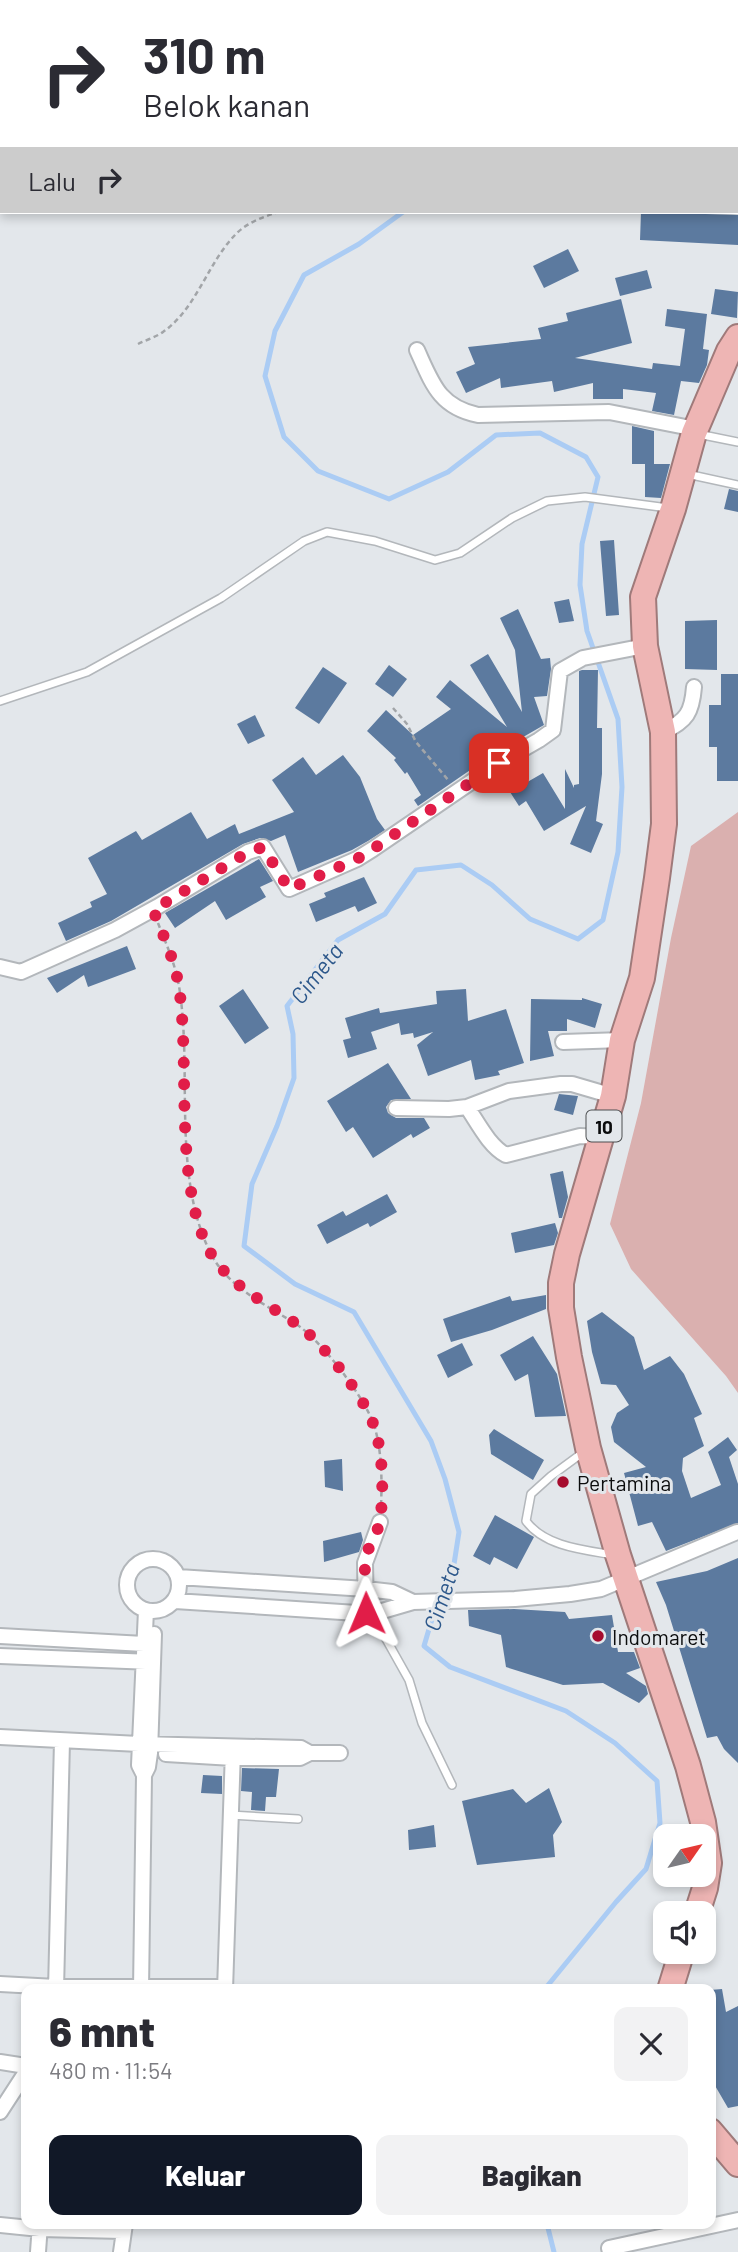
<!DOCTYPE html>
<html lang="id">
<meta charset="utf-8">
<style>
body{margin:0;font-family:Barlow,sans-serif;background:#f2f2f3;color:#2b2b33;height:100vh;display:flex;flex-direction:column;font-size:26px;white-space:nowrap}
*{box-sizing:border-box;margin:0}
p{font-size:23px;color:#7c7c81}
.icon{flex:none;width:38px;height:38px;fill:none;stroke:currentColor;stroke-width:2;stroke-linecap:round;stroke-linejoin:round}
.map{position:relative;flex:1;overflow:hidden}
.panel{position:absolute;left:21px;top:1984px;width:695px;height:245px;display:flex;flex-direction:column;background:#fff;border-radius:14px;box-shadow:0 4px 10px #0003}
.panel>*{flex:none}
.hud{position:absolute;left:0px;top:0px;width:738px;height:214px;box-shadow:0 4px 10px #0003;background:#fff;color:#2b2b33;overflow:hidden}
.needle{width:46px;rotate:56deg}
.buttons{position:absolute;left:653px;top:1824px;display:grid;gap:14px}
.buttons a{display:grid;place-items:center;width:63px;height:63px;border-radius:14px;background:#fff;box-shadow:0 4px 10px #0003;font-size:35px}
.pin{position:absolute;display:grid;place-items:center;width:60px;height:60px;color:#fff;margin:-30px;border-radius:14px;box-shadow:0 4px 10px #0006}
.me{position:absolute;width:77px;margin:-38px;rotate:359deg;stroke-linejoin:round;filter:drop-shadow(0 0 5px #0008)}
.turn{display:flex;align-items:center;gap:24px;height:147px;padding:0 28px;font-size:32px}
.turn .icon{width:91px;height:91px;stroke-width:2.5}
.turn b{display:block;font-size:49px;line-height:60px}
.then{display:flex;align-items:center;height:66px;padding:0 28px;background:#0003;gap:14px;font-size:26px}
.round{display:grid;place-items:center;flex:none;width:74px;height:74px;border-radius:14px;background:#f2f2f3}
.head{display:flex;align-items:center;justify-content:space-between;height:119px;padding:0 28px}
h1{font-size:42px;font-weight:800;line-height:52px}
.cta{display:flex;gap:14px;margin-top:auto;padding:14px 28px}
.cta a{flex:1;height:80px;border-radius:14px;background:#111827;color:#fff;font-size:28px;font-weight:800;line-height:80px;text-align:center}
.cta a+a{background:#f2f2f3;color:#2b2b33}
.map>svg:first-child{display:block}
.green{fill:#dab0af}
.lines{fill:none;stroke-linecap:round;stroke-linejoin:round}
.stream{stroke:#abccf4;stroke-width:5}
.building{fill:#5c7a9f}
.lane-casing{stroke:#b3b7bb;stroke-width:10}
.street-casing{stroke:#b3b7bb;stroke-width:18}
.highway-casing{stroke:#9f7a7a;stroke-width:28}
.path{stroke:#a2a5a8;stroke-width:2.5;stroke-dasharray:5 3.5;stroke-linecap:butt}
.lane{stroke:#fff;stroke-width:7}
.street{stroke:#fff;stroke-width:14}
.highway{stroke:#eeb5b4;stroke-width:24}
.route{stroke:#e11d48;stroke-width:12;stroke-dasharray:0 21.6}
.poi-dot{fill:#a60c2e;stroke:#e3e7eb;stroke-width:2.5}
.labels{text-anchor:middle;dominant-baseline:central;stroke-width:6;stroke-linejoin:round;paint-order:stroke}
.shield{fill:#e3e7eb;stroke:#4c4e50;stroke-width:2}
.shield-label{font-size:19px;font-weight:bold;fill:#0b0c0d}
.poi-label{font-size:21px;fill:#0b0c0d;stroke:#e3e7eb;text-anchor:start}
.water-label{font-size:23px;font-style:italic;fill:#2d588b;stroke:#e3e7eb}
</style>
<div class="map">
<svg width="738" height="2252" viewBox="0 0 738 2252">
<rect width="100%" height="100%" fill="#e3e7eb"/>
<!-- green -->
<path class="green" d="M738,812V1393L726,1376L631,1269L610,1224L641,1103L671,938L691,846Z"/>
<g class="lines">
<!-- stream -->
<path class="stream" d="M737,165H738
M403,212L359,244L304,275L275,331L265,376L284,437L318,471L389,499L448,472L496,435L540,433L586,457L598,477L582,544L580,585L587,631L618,719L622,787L618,852L603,920L578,939L530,919L492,885L461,865L416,870L385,914L338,940L287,1006L293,1034L294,1078L277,1126L252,1184L244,1246L295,1284L354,1312L431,1441L445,1479L459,1532L452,1577L432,1619L424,1646L450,1667L566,1711L615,1743L657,1781L660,1823L646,1869L616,1902L544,1990
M547,2224L554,2252"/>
</g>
<!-- building -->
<path class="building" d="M641,212L738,215V245L640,240Z
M568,249L579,271L544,288L533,266Z
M647,270L652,288L620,296L615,278Z
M715,289L738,292L737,318L711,314Z
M621,299L632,343L575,358L652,369L653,363L680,366L685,329L665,326L667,309L707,314L703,349L709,350L707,365L699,383L681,381L674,415L652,411L656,393L623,389V399H593V383L554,392L552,381L501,388L500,378L466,393L456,372L475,364L468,347L541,339L538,328L568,321L566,313Z
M632,426L654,431V464H670L661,498L645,497V464H632Z
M729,489L738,491V512L724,509Z
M614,540L619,615L606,616L600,541Z
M569,599L574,621L559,623L554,602Z
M518,609L541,659L550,658L551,669L547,696L534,697L544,725L492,755L418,806L414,800L421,795L407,772L405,774L394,760L396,758L367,731L386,710L413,735L451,709L436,697L450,680L507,727L470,665L488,654L522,712L515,650L500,618Z
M717,620V670L685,669V621Z
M389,665L407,679L393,697L375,684Z
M323,667L347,683L319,724L295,708Z
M582,670H598L597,728H602V774L596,821L603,824L591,853L570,844L586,806L544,831L526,801L519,806L510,792L543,773L565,809V769L574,788V785L579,784V671Z
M721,674H738V781H717V747H709V705H721Z
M255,715L265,736L248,744L237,724Z
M343,755L360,777L377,819L385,830L368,841L352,850L298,872L285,835L271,841L260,838L243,844L111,921L66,941L58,923L92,907L90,902L107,894L88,858L136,831L142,840L191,812L207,839L235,824L239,834L294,812L272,780L303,757L316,775Z
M259,859L273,881L260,887L266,897L226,920L215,901L175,928L165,913Z
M364,877L377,903L358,912L355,906L316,922L309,904L326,897L324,893Z
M127,946L136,969L88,987L84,975L57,993L47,978Z
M243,989L269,1028L245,1044L219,1006Z
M466,989L468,1021L506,1009L524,1063L498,1071L500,1075L475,1080L471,1060L428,1076L417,1045L433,1032L414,1038L413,1033L401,1035L399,1023L371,1032L377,1049L348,1058L343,1040L351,1038L345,1018L379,1008L380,1013L437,1004L436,991Z
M582,998L602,1004L595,1028L567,1019V1031H548L554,1056L530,1061L531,999L582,1000Z
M388,1063L411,1099L391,1100L386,1107L388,1113L396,1118H424L430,1128L413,1138L411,1134L373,1158L353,1127L346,1132L327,1101Z
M559,1094L578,1096L573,1115L554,1110Z
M563,1171L568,1197L562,1218H559L550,1174Z
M387,1194L397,1212L370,1227L368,1223L327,1244L317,1225L343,1211L346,1216Z
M555,1223L558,1233L554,1245L515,1253L511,1233Z
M546,1295V1309L492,1330L451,1342L443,1319L510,1296L512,1301Z
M602,1312L634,1337L644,1370L670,1356L684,1374L702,1414L694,1418L704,1446L683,1458L682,1471L691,1498L721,1485L708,1452L728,1437L737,1450L729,1457L738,1484V1523L666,1551L652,1522L638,1526L624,1473L646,1467L614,1442L611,1427L617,1413L629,1405L616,1385L601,1384L592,1352L587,1321Z
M533,1336L557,1374L566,1416L535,1417L528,1374L515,1381L500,1355Z
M462,1343L473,1365L448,1378L437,1355Z
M494,1429L544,1460L533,1480L491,1454L489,1435Z
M342,1459L343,1491L325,1487L324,1461Z
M495,1515L534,1537L517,1569L494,1557L490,1565L473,1556Z
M361,1532L363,1540L359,1552L324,1562L323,1541Z
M738,1558V1763L724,1749L717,1736L707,1738L666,1605L656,1582L707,1571Z
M514,1609L565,1612L569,1619L612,1615L618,1652H634L640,1668L626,1673L646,1686L648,1694L639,1703L603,1683L563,1685L506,1667L501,1635L469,1626L468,1610Z
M242,1768L279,1769L276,1797H266L265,1811L251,1810L252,1792L241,1791Z
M203,1775L222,1776V1794L201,1793Z
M549,1788L562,1822L553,1835L555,1857L477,1865L462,1801L513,1789L526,1803Z
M434,1825L436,1847L409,1850L408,1830Z
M722,1989L726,2012L738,2006V2106L728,2108L710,2077V2073H715V2032L710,2033V1990Z"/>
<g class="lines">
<!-- lane casing -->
<g class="lane-casing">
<path id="lane" d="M97,0L100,2
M355,0L356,2
M440,0V2
M142,2L143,0
M698,434L738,442
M687,474L738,485
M0,701L87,672L221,598L304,541L327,532L375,541L435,560L460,553L512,518L547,501L585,497L668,508
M585,1451L551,1476L531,1494L526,1521C545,1547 585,1550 614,1555
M372,1614L409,1680L422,1723L452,1785
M230,1815L298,1819"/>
</g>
<!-- street casing -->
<g class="street-casing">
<path id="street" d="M579,0V2
M712,2V0
M737,201H738
M417,350C432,383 439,407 478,415L609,412L696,429
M663,732C687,721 692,712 694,687
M0,967L21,972L115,930L157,907L248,852L263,847L289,889L357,859L373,849L499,763L539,740L553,730L560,671L583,658L645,646
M563,1042L622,1040
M467,1107C478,1123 489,1146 506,1155L580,1136L601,1137
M396,1108L449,1109L467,1107L509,1091L561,1084H572L613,1096
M127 1585a26 26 0 1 1 52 0a26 26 0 1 1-52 0Z
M178,1577L366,1589L392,1592L413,1602
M175,1601L372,1614L413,1602L515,1599L570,1594L601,1589L737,1532
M366,1613L365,1563L380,1522
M0,1636L144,1644
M0,1656L152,1662
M0,1737L139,1744L301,1748L310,1753H340
M166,1754L233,1758H300L310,1753
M144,1775L148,1767L150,1753L154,1634
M0,1984L56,1987H225
M56,1990L62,1741
M141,1990L144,1775L139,1765L146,1610
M225,1990L233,1750
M0,2062L26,2066
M0,2112L26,2072
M0,2225L40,2229L123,2231
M38,2252L40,2224
M121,2252L125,2224
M610,2252L609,2248L738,2220"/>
</g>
<!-- highway casing -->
<g class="highway-casing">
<path id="highway" d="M697,1913L705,1888L709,1863L703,1822L688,1766L618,1555L588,1448L569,1357L561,1308V1283L567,1254L613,1096L622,1040L642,978L657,878L664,824L663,732L645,646L643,597L673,509L694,433L729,351L738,337
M670,1990L682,1951
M710,2131L738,2164"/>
</g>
<!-- path -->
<path class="path" d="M138,344C146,340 156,337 163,332C197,308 207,264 235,235C246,223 263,217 278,212
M393,708L407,724L416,742L449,781
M158,923C167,946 177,968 180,993C192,1076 172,1177 211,1254C228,1287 266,1305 296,1324C321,1340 367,1400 375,1428C382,1454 382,1480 381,1507"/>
<!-- lane -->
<use href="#lane" class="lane"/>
<!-- street -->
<use href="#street" class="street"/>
<!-- highway -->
<use href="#highway" class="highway"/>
</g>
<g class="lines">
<!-- route -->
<path class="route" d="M366,1613C366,1596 363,1577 366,1560C367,1545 378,1535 380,1520C384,1494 383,1451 374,1426C364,1396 323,1343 298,1325C261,1299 220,1282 203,1237C176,1166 189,1071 180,995C177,965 164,937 153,910L248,852L263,847L289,889L357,859L373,849L499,763"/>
</g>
<!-- markers -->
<g class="poi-dot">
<circle cx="563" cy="1482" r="7"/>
<circle cx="598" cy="1636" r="7"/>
</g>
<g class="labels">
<!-- shield labels -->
<rect class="shield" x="586.5" y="1110.5" width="35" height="31" rx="5"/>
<g class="shield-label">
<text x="604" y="1126">10</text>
</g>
<!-- poi labels -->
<g class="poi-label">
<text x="577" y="1482">Pertamina</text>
<text x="612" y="1636">Indomaret</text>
</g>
<!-- water labels -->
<g class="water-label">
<text transform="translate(316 973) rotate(-52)">Cimeta</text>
<text transform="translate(441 1597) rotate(-72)">Cimeta</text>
</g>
</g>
</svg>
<div class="buttons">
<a><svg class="needle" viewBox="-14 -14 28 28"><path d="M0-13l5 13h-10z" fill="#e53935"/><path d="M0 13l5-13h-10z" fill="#7c7c81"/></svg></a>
<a><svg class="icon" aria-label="sound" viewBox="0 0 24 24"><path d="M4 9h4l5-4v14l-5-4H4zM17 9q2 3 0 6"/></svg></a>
</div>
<div class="pin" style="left:499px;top:763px;background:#d93025"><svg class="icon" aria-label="arrive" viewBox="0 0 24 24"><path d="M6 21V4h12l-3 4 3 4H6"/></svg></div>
<svg class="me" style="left:366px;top:1613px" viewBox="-20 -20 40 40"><path d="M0-17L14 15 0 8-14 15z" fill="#e11d48" stroke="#fff" stroke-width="4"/></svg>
<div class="hud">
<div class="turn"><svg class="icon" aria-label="right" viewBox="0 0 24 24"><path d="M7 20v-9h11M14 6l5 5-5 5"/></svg><div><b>310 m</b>Belok kanan</div></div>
<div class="then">Lalu<svg class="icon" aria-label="right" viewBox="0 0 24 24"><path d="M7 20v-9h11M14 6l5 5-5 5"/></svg></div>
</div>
<section class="panel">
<div class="head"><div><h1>6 mnt</h1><p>480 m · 11:54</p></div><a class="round"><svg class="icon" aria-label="close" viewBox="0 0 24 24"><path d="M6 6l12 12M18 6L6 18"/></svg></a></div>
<div class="cta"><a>Keluar</a><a>Bagikan</a></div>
</section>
</div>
